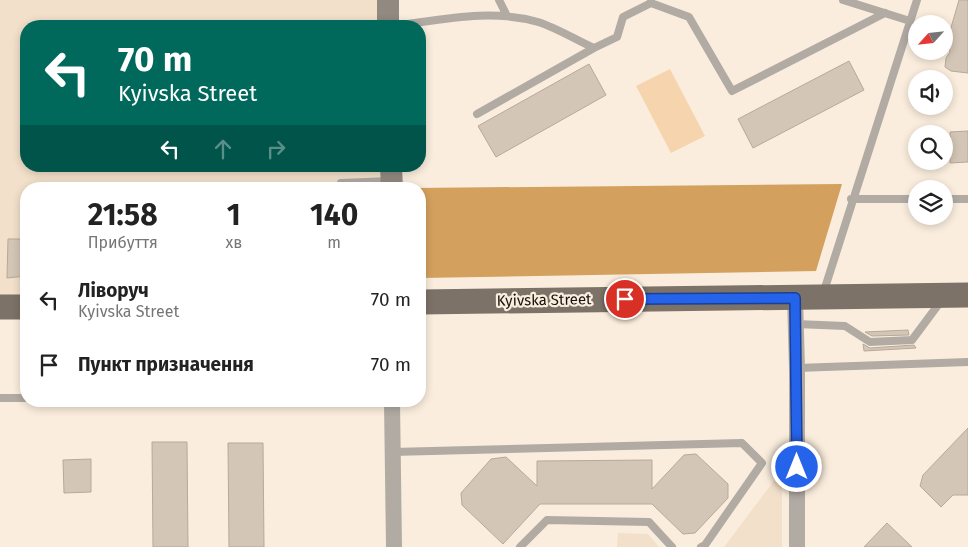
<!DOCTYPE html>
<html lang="uk">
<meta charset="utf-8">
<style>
body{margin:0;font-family:"Fira Sans",sans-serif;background:#f2f2f2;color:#222;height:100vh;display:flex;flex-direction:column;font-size:19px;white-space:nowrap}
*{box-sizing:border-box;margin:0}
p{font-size:16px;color:#767676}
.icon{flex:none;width:28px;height:28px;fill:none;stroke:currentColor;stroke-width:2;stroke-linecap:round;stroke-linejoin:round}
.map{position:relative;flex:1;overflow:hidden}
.sheet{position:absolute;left:20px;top:182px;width:406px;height:225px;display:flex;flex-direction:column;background:#fff;border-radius:20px;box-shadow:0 2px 8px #0003}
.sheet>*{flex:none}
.hud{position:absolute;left:20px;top:20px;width:406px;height:152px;border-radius:20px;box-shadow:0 2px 8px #0003;background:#00695c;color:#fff;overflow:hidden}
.needle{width:32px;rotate:243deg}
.buttons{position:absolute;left:908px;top:15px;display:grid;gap:10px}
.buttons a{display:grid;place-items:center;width:45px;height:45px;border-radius:50%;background:#fff;box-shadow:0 2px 8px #0003;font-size:25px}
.pin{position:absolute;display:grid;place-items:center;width:42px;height:42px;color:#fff;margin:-21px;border:2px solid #fff;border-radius:50%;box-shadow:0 1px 5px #0007}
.me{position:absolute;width:55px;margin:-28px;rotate:0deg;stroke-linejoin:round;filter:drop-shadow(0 0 4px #0008)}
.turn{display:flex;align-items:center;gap:18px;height:105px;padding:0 15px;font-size:22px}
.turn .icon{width:65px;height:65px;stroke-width:2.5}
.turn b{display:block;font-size:35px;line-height:42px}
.lanes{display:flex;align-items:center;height:48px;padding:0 15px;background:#0003;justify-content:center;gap:25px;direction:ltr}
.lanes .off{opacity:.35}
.eta{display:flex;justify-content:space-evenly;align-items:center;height:85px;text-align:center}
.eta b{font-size:30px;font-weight:700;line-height:35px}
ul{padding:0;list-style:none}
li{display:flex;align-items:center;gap:15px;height:65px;padding:0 15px}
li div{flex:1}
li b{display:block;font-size:19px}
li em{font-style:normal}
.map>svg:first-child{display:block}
.built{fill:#f2e0ca}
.green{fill:#f6d5ae}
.forest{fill:#d4a05d}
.building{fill:#d3c6b7;stroke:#b6a99a}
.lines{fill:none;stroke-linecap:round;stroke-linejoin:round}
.service{stroke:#b1aba4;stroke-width:8}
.minor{stroke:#b1aba4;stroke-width:16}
.secondary{stroke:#928a80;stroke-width:22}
.primary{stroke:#7c7267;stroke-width:25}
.route-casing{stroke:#184099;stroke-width:12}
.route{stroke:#2563eb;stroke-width:9}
.labels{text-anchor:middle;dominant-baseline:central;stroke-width:4.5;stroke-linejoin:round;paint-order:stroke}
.street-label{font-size:15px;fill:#18130e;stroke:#faeddd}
</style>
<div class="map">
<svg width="968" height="547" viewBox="0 0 968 547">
<rect width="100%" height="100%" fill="#faeddd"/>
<!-- built -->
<path class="built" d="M0,0H388V26H26V166H391L392,189H26V307H0Z
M782,470V547H724Z
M618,533L648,534L659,547H617Z"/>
<!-- green -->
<path class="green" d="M670,69L705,136L671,153L636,86Z"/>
<!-- forest -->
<path class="forest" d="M842,184L816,271L420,278V189L415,188Z"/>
<!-- building -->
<path class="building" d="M959,0H968V73L951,71L945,67L946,58L950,52L948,38Z
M849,61L864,90L753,148L738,119Z
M589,64L606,95L496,157L478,126Z
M968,131V162L950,163V132Z
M8,239H26V276L7,278Z
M908,330L909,335L872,336L865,332Z
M863,344L870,348L914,345L916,348L864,351Z
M968,428V495H953L941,507L920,486L923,475Z
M152,442H187L188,547H153Z
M228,443H263L264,547H229Z
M696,454L728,484V498L695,533L683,534L652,504H540L503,544L462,505L461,493L491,459L506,457L537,486V461L652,460V489L684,455Z
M91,459V492L64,493L63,460Z
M887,523L912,547H864Z"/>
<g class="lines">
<!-- service -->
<path class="service" d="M499,0L507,16
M651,0V3L689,17L732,91L885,13
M843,0L910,21
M393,26C441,20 490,8 538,22C557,28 576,40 594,48L617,37L623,17L651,3
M477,114L594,48
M341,183L390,181
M142,186L143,189
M851,199H916
M944,199H968
M823,294L917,0
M796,324L845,326L870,342L912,340L941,301
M797,368L968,362
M0,398H26
M392,452L742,443L762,463L705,545L701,547
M520,547L547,520L649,522L672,547"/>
<!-- minor -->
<path class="minor" d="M795,298L797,368V547
M392,401L394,547"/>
<!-- secondary -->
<path class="secondary" d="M388,0V26
M391,166L392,189"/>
<!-- primary -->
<path class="primary" d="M420,302L968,295
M0,307H26"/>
</g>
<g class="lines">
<!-- route casing -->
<g class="route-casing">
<path id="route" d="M625,299L795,298L797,467"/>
</g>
<!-- route -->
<use href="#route" class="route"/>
</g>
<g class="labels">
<!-- street labels -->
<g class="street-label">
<text transform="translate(544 300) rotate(-1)">Kyivska Street</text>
</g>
</g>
</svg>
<div class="buttons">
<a><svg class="needle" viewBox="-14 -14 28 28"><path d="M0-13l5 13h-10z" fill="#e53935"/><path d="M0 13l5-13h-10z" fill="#767676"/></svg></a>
<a><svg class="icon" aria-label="sound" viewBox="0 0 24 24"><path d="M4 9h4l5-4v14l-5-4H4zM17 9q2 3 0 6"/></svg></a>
<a><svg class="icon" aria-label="search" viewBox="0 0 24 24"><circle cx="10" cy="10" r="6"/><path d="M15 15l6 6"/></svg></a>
<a><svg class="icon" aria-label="layers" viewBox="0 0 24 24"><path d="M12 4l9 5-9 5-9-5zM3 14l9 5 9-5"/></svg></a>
</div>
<div class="pin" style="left:625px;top:299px;background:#d93025"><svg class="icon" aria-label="arrive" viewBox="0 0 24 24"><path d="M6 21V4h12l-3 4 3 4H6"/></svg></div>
<svg class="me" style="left:797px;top:467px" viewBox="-20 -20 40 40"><circle r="17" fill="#2563eb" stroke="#fff" stroke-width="3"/><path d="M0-11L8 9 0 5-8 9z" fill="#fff"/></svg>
<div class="hud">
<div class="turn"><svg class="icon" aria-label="left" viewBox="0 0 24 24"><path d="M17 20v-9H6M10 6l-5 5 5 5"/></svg><div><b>70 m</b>Kyivska Street</div></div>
<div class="lanes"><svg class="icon" aria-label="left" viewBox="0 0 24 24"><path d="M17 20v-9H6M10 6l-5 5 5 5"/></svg><svg class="icon off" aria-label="ahead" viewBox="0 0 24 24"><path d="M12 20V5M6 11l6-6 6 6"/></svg><svg class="icon off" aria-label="right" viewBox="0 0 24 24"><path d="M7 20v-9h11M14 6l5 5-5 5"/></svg></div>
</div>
<section class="sheet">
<div class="eta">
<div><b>21:58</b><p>Прибуття</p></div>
<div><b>1</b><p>хв</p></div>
<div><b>140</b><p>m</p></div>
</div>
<ul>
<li><svg class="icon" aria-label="left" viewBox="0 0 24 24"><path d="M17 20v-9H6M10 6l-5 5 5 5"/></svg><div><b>Ліворуч</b><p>Kyivska Street</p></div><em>70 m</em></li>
<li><svg class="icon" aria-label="arrive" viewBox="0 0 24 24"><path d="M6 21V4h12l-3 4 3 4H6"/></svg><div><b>Пункт призначення</b></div><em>70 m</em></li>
</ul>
</section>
</div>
